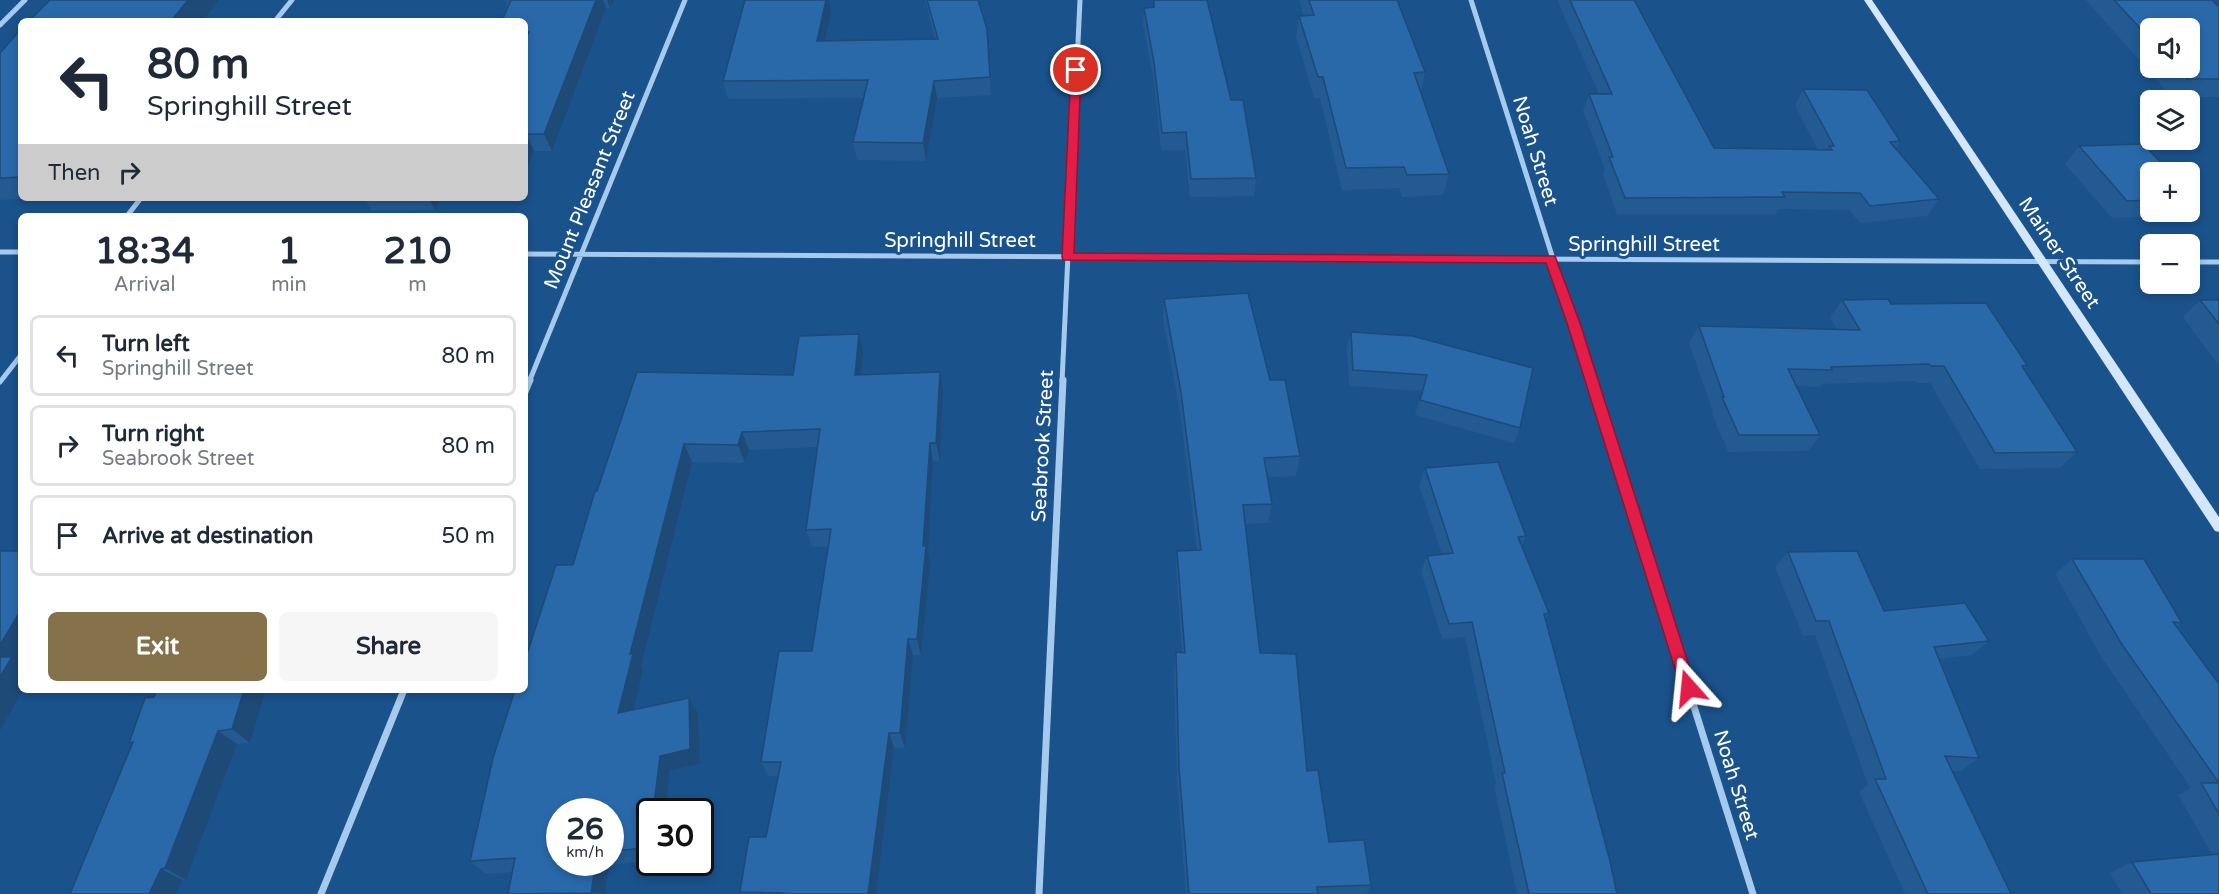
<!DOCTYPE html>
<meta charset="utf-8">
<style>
body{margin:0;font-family:"Varela Round",sans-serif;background:#f6f6f7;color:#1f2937;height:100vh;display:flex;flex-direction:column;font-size:22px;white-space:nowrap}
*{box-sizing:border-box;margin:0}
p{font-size:20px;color:#747a83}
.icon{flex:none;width:33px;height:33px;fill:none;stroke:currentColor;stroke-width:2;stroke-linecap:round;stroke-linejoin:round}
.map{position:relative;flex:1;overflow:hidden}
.side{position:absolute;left:18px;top:213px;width:510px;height:480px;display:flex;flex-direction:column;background:#fff;border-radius:9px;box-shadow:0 3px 9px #0003}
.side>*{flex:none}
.top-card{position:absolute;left:18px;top:18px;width:510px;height:183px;border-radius:9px;box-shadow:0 3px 9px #0003;background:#fff;color:#1f2937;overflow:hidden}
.buttons{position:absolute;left:2140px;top:18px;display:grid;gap:12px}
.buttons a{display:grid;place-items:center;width:60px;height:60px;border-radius:9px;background:#fff;box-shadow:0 3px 9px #0003;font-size:30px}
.speed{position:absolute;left:546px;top:798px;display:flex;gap:12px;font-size:30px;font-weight:700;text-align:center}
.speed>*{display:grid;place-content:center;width:78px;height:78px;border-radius:50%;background:#fff;box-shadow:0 3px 9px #0003;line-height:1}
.speed small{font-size:15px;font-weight:400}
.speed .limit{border:3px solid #111;border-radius:9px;background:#fff;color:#111}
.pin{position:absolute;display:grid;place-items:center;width:51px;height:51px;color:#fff;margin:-26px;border:3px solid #fff;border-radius:50%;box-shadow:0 2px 6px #0007}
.me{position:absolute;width:66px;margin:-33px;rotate:342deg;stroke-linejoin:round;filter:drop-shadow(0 0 4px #0008)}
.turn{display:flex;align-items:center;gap:21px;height:126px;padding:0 30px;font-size:27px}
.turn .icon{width:78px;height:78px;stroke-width:2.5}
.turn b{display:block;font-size:42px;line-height:51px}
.then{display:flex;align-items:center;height:57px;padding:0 30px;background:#0003;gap:12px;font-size:22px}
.eta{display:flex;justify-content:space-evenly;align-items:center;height:102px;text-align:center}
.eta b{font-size:36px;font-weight:700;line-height:42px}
.action{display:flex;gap:12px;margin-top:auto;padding:12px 30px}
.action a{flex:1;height:69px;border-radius:9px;background:#84714a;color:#fff;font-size:24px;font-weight:700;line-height:69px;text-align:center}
.action a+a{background:#f6f6f7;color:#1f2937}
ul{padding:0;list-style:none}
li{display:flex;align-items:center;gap:18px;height:81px;margin:0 12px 9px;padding:0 18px;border:3px solid #e0e1e3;border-radius:9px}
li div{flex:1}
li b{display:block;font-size:22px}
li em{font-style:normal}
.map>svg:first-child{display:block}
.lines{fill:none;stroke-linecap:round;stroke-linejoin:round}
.street-far1{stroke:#a6caed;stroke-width:5}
.street{stroke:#a6caed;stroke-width:7}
.secondary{fill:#d3e6fa;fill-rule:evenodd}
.wall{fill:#235a92;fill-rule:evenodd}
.shaded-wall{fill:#1d4a77}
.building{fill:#2969aa;stroke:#1d4a77;stroke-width:1.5}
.route{fill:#e11d48;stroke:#92132f;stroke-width:1.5}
.labels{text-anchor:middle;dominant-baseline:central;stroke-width:6;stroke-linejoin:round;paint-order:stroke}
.street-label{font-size:20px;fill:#fff;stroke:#1a528c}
</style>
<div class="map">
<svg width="2219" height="894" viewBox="0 0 2219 894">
<rect width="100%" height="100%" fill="#1a528c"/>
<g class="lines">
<!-- street-far1 -->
<path class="street-far1" d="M1471,0L1592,382
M275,21L292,0
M0,25L25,0
M127,216L141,198
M0,252H21
M525,254L2151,262
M2190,262H2219
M0,382L21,355
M529,382L685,0
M1062,382L1080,0"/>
<!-- street -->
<path class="street" d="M1591,380L1753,894
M525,392L530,380
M321,894L404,690
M1039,894L1063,380"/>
<!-- secondary -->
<path class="secondary" d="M1864,0H1872L2219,517V532L2215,531Z"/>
</g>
<!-- wall -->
<path class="wall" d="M505,0H614L610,8H606L552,151H534L525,174V21L507,7Z
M745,0H829L831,11L824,41L935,39L925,0H978L987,29L991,95L937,98L926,161L857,160L853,142L864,98L728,99L723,81Z
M1153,0H1207L1231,100L1256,178L1254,196L1190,197L1185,150H1161L1154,80L1143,25L1144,8L1153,7Z
M1299,0H1397L1425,72L1421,92L1449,174L1443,195L1402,197L1399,188L1342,190L1320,98H1314L1296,37L1299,16H1304Z
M1557,0H1634L1714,148L1818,150L1795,106L1803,89L1900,141L1896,149L1939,199L1927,216L1860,223L1849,210L1778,209L1775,214H1617L1603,174L1605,169L1583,111L1589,94H1599Z
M2086,0H2212L2219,7V97H2172ZM2151,28L2190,68H2151Z
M21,29V198H43L0,200V53Z
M2079,146L2151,172V212H2181L2178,215L2112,218L2065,164Z
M364,198H441L435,210L372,211Z
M1164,299L1270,380L1300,456L1296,476L1267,477L1272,504L1268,523L1245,524L1260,653L1307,771L1329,842L1371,885L1367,894H1186L1177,783L1174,670L1176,652H1182L1176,570L1177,551L1197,550L1180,412L1163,319Z
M1842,300L1891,304L2027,365L2024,369L2077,452L2060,468L1980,469L1930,383H1917L1916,381L1822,384L1820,387L1797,386L1820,435L1808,451L1728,452L1712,414L1713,412L1689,343L1699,326L1837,329L1830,318Z
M2200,300H2219V366L2183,317Z
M1351,332L1520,428L1514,443L1415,415L1422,391L1349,386L1347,347Z
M863,353L861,374L940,372L943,390L940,461H933L928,553L930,564L921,655H913L905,748H894L876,894H741L740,892L766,837L778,776H769L761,762L812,651L829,547H812L806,530L817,447L749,450L745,463L692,462L641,667L643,670L633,709L689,698L698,713L700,764L670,770L665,812H650V861L609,865L605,894H508L512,872L486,874L470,861L573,565L597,491L793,375ZM610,812V862H560Z
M1425,468L1526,536L1522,545L1549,613L1546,619L1617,894H1517L1494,786L1496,783L1465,637L1442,639L1421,571L1427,556L1442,554L1419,485Z
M1788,552L1884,611L1989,641L1972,655L1939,659L1979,758L1961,771H1952L2011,894H1905L1859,792L1868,785L1815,635L1803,636L1775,567Z
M2072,559L2182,623L2177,627L2219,684V894H2122L2110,873L2132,862L2212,854L2178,795L2191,788L2102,658L2055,574Z
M157,690H266L250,743L237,744L186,880H182L176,894H70L132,744L129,743L154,697Z"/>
<!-- shaded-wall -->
<path class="shaded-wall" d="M188,0H219L202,21H171Z
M596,0H603L606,8L552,151L544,134Z
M607,0H614L610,8Z
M826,0H829L831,11L821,59L817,41Z
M987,29L989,46L991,95L990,77Z
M934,81L937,98L926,161L923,143Z
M526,134L534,151L525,174V137Z
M429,198H441L435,210Z
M859,334L863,353L859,393L855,375Z
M940,372L943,390L940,461L936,443Z
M742,432L749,450L745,463L738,445Z
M930,443L933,461L928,553L930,564L921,655L917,639Z
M684,444L692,462L641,667L643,670L629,728L618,713L630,654Z
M21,610V690H23L0,730V645Z
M908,639L913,655L905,748L900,733Z
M244,690H266L250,743L232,729Z
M689,698L698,713L700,764L670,770L665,812H653L660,756Z
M218,731L237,744L186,880L165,868Z
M889,733L894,748L876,894H868Z
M596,862H607L609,865L605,894L591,893Z
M161,869L182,880L176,894H149Z"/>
<!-- building -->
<path class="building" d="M50,0H188L171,21H29Z
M511,0H596L544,134H526L525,137V39L529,32H525V21H502Z
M745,0H826L817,41L938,39L927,0H978L987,29L990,77L934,81L923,143L853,142L868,80L723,81Z
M1154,0H1207L1231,100H1243L1256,178L1191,179L1186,132L1162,133L1154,62L1144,8L1154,7Z
M1309,0H1397L1425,72L1414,73L1449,174L1407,175L1404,167L1346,168L1323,77H1318L1299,16L1314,15Z
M1570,0H1634L1714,148L1832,150L1829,146H1834L1803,89L1867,90L1900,141L1890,142L1939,199L1870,206L1860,193L1782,192L1785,197L1625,198L1609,157H1613L1589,94H1612Z
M2114,0H2212L2219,7V79H2187L2177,68H2190V28H2151V40Z
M21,29V177L0,178V53Z
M2143,144L2170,172H2151V200L2127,201L2079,146Z
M1248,293L1270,380H1285L1300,456L1264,458L1272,504L1243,505L1260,653L1296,654L1307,771L1318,770L1329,842L1364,840L1371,885L1317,887L1318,894H1189L1179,768L1176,652L1185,653L1177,551L1201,550L1181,392L1164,299Z
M1888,299L1891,304L1986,303L2027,365L2022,366L2077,452L1995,453L1944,366H1931L1929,364L1831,367L1832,370L1788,369L1820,435H1739L1722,397H1724L1699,326L1860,330L1842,300Z
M2200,300H2219V324Z
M1351,332L1412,336L1533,368L1520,428L1420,400L1427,375L1353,370Z
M859,334L855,375L940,372L936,443H930L923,546H926L917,639H908L900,733H889L868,894H784V893L740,892L749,837H766L781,762H761L779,651H812L831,529L806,530L820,429L742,432L738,445L684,444L630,654H633L618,713L689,698L690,749L660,756L653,812H650V834L648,848L610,851V812H560V862H596L591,893L508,894L515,858L470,861L493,758L515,690H525V660L556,565H573L595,491H597L637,372L793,375L799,336Z
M1498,462L1526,536L1518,537L1549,613L1544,614L1610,861L1617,894H1529L1502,773H1505L1472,622L1449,624L1427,556L1453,553L1425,468Z
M0,551H21V610L0,645Z
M1857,551L1884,611L1965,603L1989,641L1934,647L1979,758L1945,756L2011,894H1928L1875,779H1886L1829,621H1816L1788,552Z
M2072,559H2144L2182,623L2173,622L2219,684V814L2201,783H2219L2121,643Z
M0,657H12L0,677Z
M157,690H244L232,729L218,731L165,868L161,869L149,894H70L133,742L129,743L145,698L154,697Z
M2219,854V894H2151L2132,862Z"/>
<!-- route -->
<path class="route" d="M1076,67L1081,70L1074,253L1555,256L1580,323L1696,688L1694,693L1689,696L1683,693L1681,688L1567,323L1546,263L1063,260L1062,257L1071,70Z"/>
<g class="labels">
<!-- street labels -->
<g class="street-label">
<text transform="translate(1535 151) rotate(73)">Noah Street</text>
<text transform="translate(590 190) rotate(-68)">Mount Pleasant Street</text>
<text x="960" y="241">Springhill Street</text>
<text x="1644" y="245">Springhill Street</text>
<text transform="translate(2059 253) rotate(56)">Mainer Street</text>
<text transform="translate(1043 446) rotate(-87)">Seabrook Street</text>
<text transform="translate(1736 785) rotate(73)">Noah Street</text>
</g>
</g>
</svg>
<div class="buttons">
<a><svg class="icon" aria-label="sound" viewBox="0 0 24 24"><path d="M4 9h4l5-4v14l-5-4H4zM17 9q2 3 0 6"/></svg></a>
<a><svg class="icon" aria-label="layers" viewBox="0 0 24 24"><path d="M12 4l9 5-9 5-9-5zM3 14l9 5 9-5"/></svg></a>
<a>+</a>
<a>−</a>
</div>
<div class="speed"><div>26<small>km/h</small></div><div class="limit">30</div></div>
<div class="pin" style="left:1076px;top:70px;background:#d93025"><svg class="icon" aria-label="arrive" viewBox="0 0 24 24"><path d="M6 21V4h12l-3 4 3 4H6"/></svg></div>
<svg class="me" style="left:1689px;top:688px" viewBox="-20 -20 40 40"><path d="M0-17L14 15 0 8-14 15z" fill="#e11d48" stroke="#fff" stroke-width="4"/></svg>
<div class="top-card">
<div class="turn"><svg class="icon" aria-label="left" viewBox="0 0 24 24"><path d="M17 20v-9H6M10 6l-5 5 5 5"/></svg><div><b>80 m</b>Springhill Street</div></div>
<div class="then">Then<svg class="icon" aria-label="right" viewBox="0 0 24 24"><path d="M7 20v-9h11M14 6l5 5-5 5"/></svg></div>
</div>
<section class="side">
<div class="eta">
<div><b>18:34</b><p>Arrival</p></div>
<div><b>1</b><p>min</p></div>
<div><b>210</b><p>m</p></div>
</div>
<ul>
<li><svg class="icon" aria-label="left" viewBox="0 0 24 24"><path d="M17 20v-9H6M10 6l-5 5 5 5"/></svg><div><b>Turn left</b><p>Springhill Street</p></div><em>80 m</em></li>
<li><svg class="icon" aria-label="right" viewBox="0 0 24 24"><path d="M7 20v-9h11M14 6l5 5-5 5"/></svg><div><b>Turn right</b><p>Seabrook Street</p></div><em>80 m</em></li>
<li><svg class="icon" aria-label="arrive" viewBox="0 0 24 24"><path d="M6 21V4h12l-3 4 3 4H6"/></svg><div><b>Arrive at destination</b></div><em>50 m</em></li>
</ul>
<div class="action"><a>Exit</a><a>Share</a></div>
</section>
</div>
